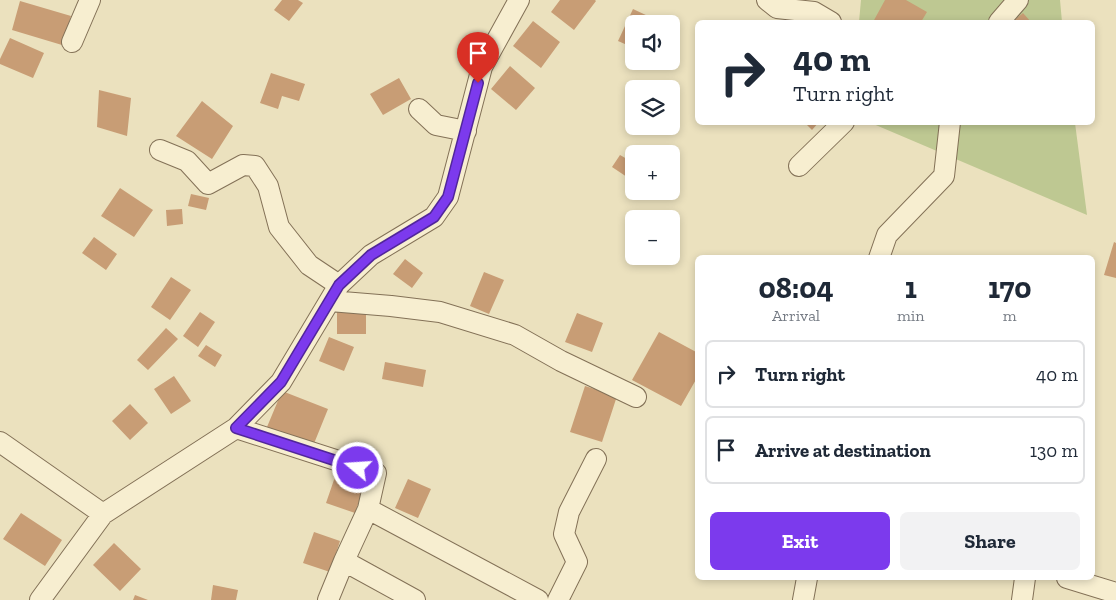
<!DOCTYPE html>
<meta charset="utf-8">
<style>
body{margin:0;font-family:"Zilla Slab",serif;background:#f2f2f3;color:#1f2937;height:100vh;display:flex;flex-direction:column;font-size:19px;white-space:nowrap}
*{box-sizing:border-box;margin:0}
p{font-size:16px;color:#747a83}
.icon{flex:none;width:28px;height:28px;fill:none;stroke:currentColor;stroke-width:2;stroke-linecap:round;stroke-linejoin:round}
.map{position:relative;flex:1;overflow:hidden}
.side{position:absolute;left:695px;top:255px;width:400px;height:325px;display:flex;flex-direction:column;background:#fff;border-radius:8px;box-shadow:0 2px 8px #0003}
.side>*{flex:none}
.banner{position:absolute;left:695px;top:20px;width:400px;height:105px;border-radius:8px;box-shadow:0 2px 8px #0003;background:#fff;color:#1f2937;overflow:hidden}
.buttons{position:absolute;left:625px;top:15px;display:grid;gap:10px}
.buttons a{display:grid;place-items:center;width:55px;height:55px;border-radius:8px;background:#fff;box-shadow:0 2px 8px #0003;font-size:25px}
.pin{position:absolute;display:grid;place-items:center;width:42px;height:42px;color:#fff;margin:-51px -21px;border-radius:50% 50% 50% 0;rotate:-45deg;box-shadow:0 0 5px #0007}
.pin .icon{rotate:45deg}
.me{position:absolute;width:55px;margin:-28px;rotate:288deg;stroke-linejoin:round;filter:drop-shadow(0 0 4px #0008)}
.turn{display:flex;align-items:center;gap:18px;height:105px;padding:0 15px;font-size:22px}
.turn .icon{width:65px;height:65px;stroke-width:2.5}
.turn b{display:block;font-size:35px;line-height:42px}
.eta{display:flex;justify-content:space-evenly;align-items:center;height:85px;text-align:center}
.eta b{font-size:30px;font-weight:700;line-height:35px}
.action{display:flex;gap:10px;margin-top:auto;padding:10px 15px}
.action a{flex:1;height:58px;border-radius:8px;background:#7c3aed;color:#fff;font-size:20px;font-weight:700;line-height:58px;text-align:center}
.action a+a{background:#f2f2f3;color:#1f2937}
ul{padding:0;list-style:none}
li{display:flex;align-items:center;gap:15px;height:68px;margin:0 10px 8px;padding:0 5px;border:2px solid #e0e1e3;border-radius:8px}
li div{flex:1}
li b{display:block;font-size:19px}
li em{font-style:normal}
.map>svg:first-child{display:block}
.green{fill:#bec892}
.building{fill:#c89d75}
.lines{fill:none;stroke-linecap:round;stroke-linejoin:round}
.minor-casing{stroke:#837157;stroke-width:22}
.minor{stroke:#f7eed0;stroke-width:20}
.route-casing{stroke:#51269a;stroke-width:12}
.route{stroke:#7c3aed;stroke-width:9}
</style>
<div class="map">
<svg width="1116" height="600" viewBox="0 0 1116 600">
<rect width="100%" height="100%" fill="#ebe1be"/>
<!-- green -->
<path class="green" d="M861,0H1060L1062,22H859Z
M871,123H1075L1087,215Z"/>
<!-- building -->
<path class="building" d="M282,0H298L303,3L289,21L274,10Z
M560,0H595L596,1L574,30L551,12Z
M885,0H906L927,12L921,22H873Z
M20,1L71,16L62,45L12,30Z
M633,9L665,24H634V48L618,41Z
M1023,13L1031,22H1012Z
M533,21L560,42L541,68L513,46Z
M10,38L44,53L33,78L0,64V59Z
M510,66L535,88L516,110L491,89Z
M271,73L305,84L299,101L282,96L278,109L260,103Z
M399,78L411,99L383,115L370,94Z
M99,90L131,98L127,136L97,127Z
M202,101L233,126L212,159L176,136Z
M804,122H819L812,130Z
M620,155L634,163V167L627,177L612,167Z
M120,188L153,210L134,237L101,216Z
M191,194L209,198L206,210L188,206Z
M182,209L183,224L167,226L166,210Z
M94,237L117,254L106,270L82,253Z
M1114,242L1116,243V278L1104,275Z
M405,259L423,273L412,288L393,274Z
M484,272L504,280L489,314L470,306Z
M171,277L191,290L170,320L151,307Z
M337,309H366V334H337Z
M200,312L215,322L198,347L183,336Z
M577,313L603,323L592,352L565,342Z
M166,328L178,339L148,370L137,360Z
M659,332L698,353V376L681,406L632,380Z
M329,337L354,347L344,371L319,361Z
M206,345L222,355L215,367L198,356Z
M385,362L426,370L423,387L382,379Z
M174,376L191,401L171,414L154,389Z
M585,386L617,396L602,442L570,432Z
M282,391L328,409L313,446L267,427Z
M130,404L148,423L130,440L112,421Z
M336,474L365,484L355,513L326,503Z
M408,479L431,489L418,518L395,508Z
M21,513L62,540L45,566L3,539Z
M314,532L340,541L330,572L303,563Z
M114,543L141,569L120,591L93,565Z
M213,585L238,590L236,600H211Z
M135,595L148,600H133Z"/>
<g class="lines">
<!-- minor casing -->
<g class="minor-casing">
<path id="minor" d="M767,0L777,8L814,12L831,22
M999,22L1018,0
M72,42L90,0
M419,109L436,125L466,131
M160,150L187,161L208,184L243,165L255,166L268,186L279,227L309,265L339,285
M799,166L844,122
M879,258L887,235L944,176L950,122
M330,301L391,306L440,312L515,335L561,361L636,397
M236,428L376,473L368,509L344,561L415,600
M0,442L103,514
M368,509L538,600
M1067,578L1116,593
M40,600L103,514L236,428L281,382L339,285L371,255L434,217L448,197L482,67L519,0
M328,600L344,561
M558,600L577,562L564,534L569,512L596,459
M803,600L807,578
M1022,600L1025,578"/>
</g>
<!-- minor -->
<use href="#minor" class="minor"/>
</g>
<g class="lines">
<!-- route casing -->
<g class="route-casing">
<path id="route" d="M358,468L236,428L281,382L339,285L371,255L434,217L448,197L478,83"/>
</g>
<!-- route -->
<use href="#route" class="route"/>
</g>
</svg>
<div class="buttons">
<a><svg class="icon" aria-label="sound" viewBox="0 0 24 24"><path d="M4 9h4l5-4v14l-5-4H4zM17 9q2 3 0 6"/></svg></a>
<a><svg class="icon" aria-label="layers" viewBox="0 0 24 24"><path d="M12 4l9 5-9 5-9-5zM3 14l9 5 9-5"/></svg></a>
<a>+</a>
<a>−</a>
</div>
<div class="pin" style="left:478px;top:83px;background:#d93025"><svg class="icon" aria-label="arrive" viewBox="0 0 24 24"><path d="M6 21V4h12l-3 4 3 4H6"/></svg></div>
<svg class="me" style="left:358px;top:468px" viewBox="-20 -20 40 40"><circle r="17" fill="#7c3aed" stroke="#fff" stroke-width="3"/><path d="M0-11L8 9 0 5-8 9z" fill="#fff"/></svg>
<div class="banner">
<div class="turn"><svg class="icon" aria-label="right" viewBox="0 0 24 24"><path d="M7 20v-9h11M14 6l5 5-5 5"/></svg><div><b>40 m</b>Turn right</div></div>
</div>
<section class="side">
<div class="eta">
<div><b>08:04</b><p>Arrival</p></div>
<div><b>1</b><p>min</p></div>
<div><b>170</b><p>m</p></div>
</div>
<ul>
<li><svg class="icon" aria-label="right" viewBox="0 0 24 24"><path d="M7 20v-9h11M14 6l5 5-5 5"/></svg><div><b>Turn right</b></div><em>40 m</em></li>
<li><svg class="icon" aria-label="arrive" viewBox="0 0 24 24"><path d="M6 21V4h12l-3 4 3 4H6"/></svg><div><b>Arrive at destination</b></div><em>130 m</em></li>
</ul>
<div class="action"><a>Exit</a><a>Share</a></div>
</section>
</div>
